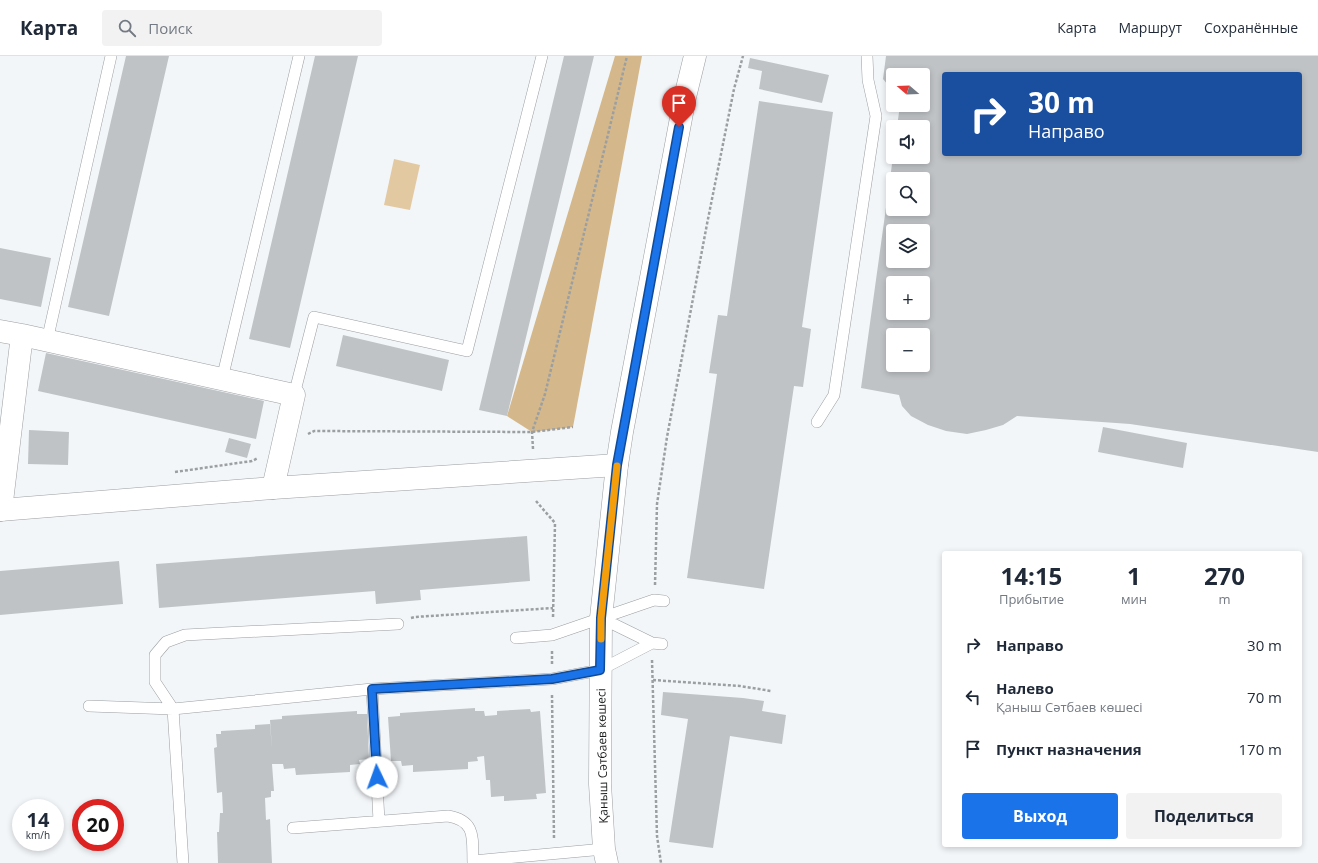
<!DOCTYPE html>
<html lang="ru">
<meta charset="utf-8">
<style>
body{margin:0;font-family:"Open Sans",sans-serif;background:#f2f2f3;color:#1f2937;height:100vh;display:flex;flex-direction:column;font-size:15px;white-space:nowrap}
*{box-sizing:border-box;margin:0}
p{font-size:13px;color:#747a83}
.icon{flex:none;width:22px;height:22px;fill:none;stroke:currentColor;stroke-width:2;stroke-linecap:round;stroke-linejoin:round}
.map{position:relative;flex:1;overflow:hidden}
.side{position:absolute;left:942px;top:495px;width:360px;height:296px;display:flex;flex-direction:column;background:#fff;border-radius:4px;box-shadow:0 2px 6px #0003}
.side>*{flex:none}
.banner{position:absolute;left:942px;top:16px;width:360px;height:84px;border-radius:4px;box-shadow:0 2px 6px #0003;background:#1a4fa0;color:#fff;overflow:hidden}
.needle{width:26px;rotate:289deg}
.controls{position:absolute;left:886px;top:12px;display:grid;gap:8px}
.controls a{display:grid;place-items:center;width:44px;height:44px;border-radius:4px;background:#fff;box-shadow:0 2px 6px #0003;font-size:20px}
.speed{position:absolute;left:12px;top:743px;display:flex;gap:8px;font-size:20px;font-weight:700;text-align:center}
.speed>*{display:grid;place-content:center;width:52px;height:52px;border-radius:50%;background:#fff;box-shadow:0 2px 6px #0003;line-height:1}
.speed small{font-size:10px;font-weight:400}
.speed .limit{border:6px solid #d22;background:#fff;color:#111}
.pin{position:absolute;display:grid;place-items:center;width:34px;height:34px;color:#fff;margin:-41px -17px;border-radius:50% 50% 50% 0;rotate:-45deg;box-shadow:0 0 4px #0007}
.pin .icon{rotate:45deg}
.me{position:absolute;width:44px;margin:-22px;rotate:357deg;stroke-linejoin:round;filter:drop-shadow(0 0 3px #0008)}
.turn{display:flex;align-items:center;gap:14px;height:84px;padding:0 20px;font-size:18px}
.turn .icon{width:52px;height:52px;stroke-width:2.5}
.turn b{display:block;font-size:28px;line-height:34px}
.eta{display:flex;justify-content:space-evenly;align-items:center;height:68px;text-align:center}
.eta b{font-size:24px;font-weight:700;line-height:28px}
.primary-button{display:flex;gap:8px;margin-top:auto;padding:8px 20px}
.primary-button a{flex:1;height:46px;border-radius:4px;background:#1a73e8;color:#fff;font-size:16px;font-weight:700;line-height:46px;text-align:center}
.primary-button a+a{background:#f2f2f3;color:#1f2937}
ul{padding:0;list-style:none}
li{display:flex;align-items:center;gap:12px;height:52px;padding:0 20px}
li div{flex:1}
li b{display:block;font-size:15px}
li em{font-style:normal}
header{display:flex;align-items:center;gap:24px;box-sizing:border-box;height:56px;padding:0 20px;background:#fff;border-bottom:1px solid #e0e1e3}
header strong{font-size:19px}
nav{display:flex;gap:22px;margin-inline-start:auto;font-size:14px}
.search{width:280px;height:36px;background:#f2f2f3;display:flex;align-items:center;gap:10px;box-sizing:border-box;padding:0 14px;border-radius:4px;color:#747a83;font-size:15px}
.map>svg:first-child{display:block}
.green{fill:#e2c9a2}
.forest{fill:#d4b88b}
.building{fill:#c0c3c6;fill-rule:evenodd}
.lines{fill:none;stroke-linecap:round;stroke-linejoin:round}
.service-casing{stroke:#9b9ea0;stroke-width:12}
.minor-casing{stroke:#9b9ea0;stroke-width:23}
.tertiary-casing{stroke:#9b9ea0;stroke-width:23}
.secondary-casing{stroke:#9b9ea0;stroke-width:23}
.path{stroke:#9c9fa1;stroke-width:2.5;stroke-dasharray:3 2;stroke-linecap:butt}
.service{stroke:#fff;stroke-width:11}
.minor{stroke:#fff;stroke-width:22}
.tertiary{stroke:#fff;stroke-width:22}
.secondary{stroke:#fff;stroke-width:22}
.route-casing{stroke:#114b97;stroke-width:10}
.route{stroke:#1a73e8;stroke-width:7}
.slow{stroke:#f59e0b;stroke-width:7}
.labels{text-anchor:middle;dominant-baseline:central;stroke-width:3;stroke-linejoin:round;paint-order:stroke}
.street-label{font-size:12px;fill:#191a1b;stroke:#fff}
</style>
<header>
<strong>Карта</strong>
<div class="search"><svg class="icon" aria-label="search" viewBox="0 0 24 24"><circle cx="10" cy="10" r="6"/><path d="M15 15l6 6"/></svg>Поиск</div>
<nav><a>Карта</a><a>Маршрут</a><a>Сохранённые</a></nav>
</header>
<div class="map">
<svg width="1318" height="807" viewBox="0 0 1318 807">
<rect width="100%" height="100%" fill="#f3f6f9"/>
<!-- green -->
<path class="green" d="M394,103L420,109L410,154L384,149Z"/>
<!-- forest -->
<path class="forest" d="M615,0H642L573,371L532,376L507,360Z"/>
<!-- building -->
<path class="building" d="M126,0H169L109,260L68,251Z
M315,0H358L290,292L249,283Z
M564,0H594L507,360L479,354Z
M886,0H1318V396L1130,368L1017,360L1003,369L986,374L967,378L946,375L928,369L911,360L902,350L899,339L861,332L893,101H923V71H897L900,49H923V19H893V35L883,23ZM944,18H1300V98H944ZM893,123H923V153H893ZM893,175H923V205H893ZM893,227H923V257H893ZM893,279H923V309H893Z
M750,2L829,19L822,47L759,33L762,15L748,12Z
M759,45L833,56L802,271L811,273L803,331L794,330L764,533L687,522L717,318L709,317L718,259L727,260Z
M0,192L51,202L41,251L0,243Z
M343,279L449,304L442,335L336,310Z
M46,297L264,345L256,383L38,335Z
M1103,371L1187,387L1183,412L1098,396Z
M29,374L69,376L68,409L28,408Z
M229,382L251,388L247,402L225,396Z
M527,480L530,525L420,534L421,544L376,548L375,535L159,552L156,508Z
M119,505L123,548L0,559V515Z
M663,636L743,642L764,645L762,655L786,659L782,688L730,680L713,792L669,786L688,663L661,659Z
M475,652V655H484L485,660L497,659V655L530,653L531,656L540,655L546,737L536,738L537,743L504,745V740L491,741L490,724H486L484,700L477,701L478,705L468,706V713L413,716V709L402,710L401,705H391L388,661L400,660V657Z
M357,655V658H367L369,703L359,704L360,708L350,709V716L296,719L295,712L284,713L283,708H272L274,735H271V741L265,742L266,764L270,763L272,807H218L217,776H219L220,757H223L222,736L217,737L214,692L217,691L216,678H221V675L255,673V669L270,668L272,693L270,664L282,663V660Z"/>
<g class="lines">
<!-- service casing -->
<g class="service-casing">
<path id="service" d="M47,285L111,0
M222,323L299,0
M294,339L314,261L467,295L542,0
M817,366L834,339L876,60L868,24L867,0
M601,562L652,587L662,588
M516,582L552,579L654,544L664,545
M372,633L379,765
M89,650L173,653L372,633L552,623L600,614L652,587
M293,772L448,760C477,765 472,783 473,807
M473,805L604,793
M183,807L173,653L155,626V599L166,586L185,579L398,568"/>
</g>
<!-- minor casing -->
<g class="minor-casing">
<path id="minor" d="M0,275L22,279L1,454
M22,279L294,339L273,432"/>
</g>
<!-- tertiary casing -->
<g class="tertiary-casing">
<path id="tertiary" d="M0,454L273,432L617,409"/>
</g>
<!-- secondary casing -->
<g class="secondary-casing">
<path id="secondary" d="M607,807L604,793L600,728L601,562L617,409L622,376L685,41L695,0"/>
</g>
<!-- path -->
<path class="path" d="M308,378L314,375L532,376L573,371
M533,393L532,376L545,338L627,0
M175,416L252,405L258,402
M536,445L555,467L553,562
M655,529L657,448L667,381L707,168L734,33L743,0
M411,562L415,561L553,552
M652,604L657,780L661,807
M552,608V595
M653,624L740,630L771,635
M552,639L554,782"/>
<!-- service -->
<use href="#service" class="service"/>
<!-- minor -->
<use href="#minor" class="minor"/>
<!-- tertiary -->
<use href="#tertiary" class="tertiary"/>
<!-- secondary -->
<use href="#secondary" class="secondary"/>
</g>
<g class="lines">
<!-- route casing -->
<g class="route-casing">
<path id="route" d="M377,721L372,633L552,623L600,614L601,562L617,409L679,71"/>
</g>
<!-- route -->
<use href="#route" class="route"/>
<!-- slow -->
<path class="slow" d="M601,583V562L617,410"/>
</g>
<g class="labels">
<!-- street labels -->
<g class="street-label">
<text transform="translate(602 700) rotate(-91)">Қаныш Сәтбаев көшесі</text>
</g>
</g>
</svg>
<div class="controls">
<a><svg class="needle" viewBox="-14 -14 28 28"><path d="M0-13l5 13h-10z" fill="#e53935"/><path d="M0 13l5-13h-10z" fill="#747a83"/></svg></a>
<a><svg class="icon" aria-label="sound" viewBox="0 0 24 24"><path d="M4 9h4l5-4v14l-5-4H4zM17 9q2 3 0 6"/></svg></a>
<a><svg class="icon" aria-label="search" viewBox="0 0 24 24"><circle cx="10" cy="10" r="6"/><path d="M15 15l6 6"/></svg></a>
<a><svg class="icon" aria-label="layers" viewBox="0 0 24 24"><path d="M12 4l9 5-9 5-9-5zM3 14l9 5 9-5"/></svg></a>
<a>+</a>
<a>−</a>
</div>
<div class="speed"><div>14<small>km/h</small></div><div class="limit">20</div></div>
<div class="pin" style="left:679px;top:71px;background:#d93025"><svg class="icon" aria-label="arrive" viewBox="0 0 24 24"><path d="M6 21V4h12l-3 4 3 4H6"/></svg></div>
<svg class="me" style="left:377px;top:721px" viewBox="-20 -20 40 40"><circle r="19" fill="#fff"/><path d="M0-13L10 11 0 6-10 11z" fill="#1a73e8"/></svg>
<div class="banner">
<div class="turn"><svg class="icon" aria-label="right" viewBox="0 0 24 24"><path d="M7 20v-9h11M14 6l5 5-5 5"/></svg><div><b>30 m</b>Направо</div></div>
</div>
<section class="side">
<div class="eta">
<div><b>14:15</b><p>Прибытие</p></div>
<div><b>1</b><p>мин</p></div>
<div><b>270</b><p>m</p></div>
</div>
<ul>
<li><svg class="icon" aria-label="right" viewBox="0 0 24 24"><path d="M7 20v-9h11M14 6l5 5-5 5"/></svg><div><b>Направо</b></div><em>30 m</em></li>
<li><svg class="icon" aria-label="left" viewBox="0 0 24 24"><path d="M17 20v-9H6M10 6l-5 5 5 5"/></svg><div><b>Налево</b><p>Қаныш Сәтбаев көшесі</p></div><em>70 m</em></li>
<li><svg class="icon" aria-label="arrive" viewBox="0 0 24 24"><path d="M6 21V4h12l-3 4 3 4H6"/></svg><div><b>Пункт назначения</b></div><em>170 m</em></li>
</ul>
<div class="primary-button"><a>Выход</a><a>Поделиться</a></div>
</section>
</div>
